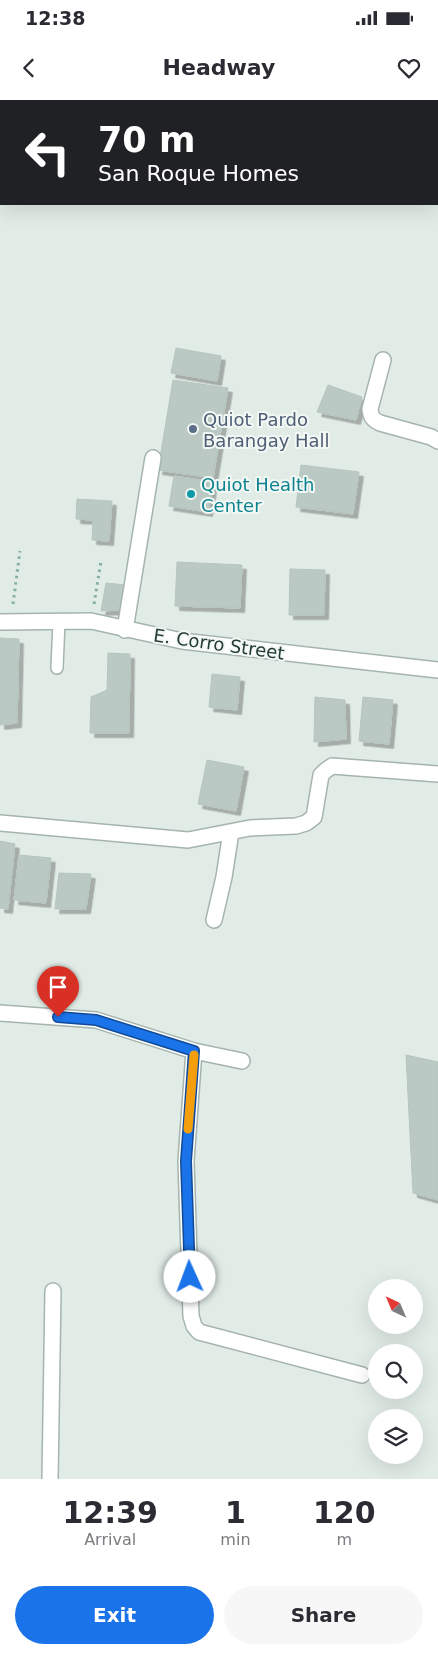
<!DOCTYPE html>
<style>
body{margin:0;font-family:"DejaVu Sans",sans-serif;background:#f7f7f7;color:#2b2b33;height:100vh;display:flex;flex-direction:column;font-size:19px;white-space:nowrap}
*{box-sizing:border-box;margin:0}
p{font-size:16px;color:#7c7c81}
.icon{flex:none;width:28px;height:28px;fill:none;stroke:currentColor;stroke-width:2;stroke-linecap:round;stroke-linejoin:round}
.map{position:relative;height:1379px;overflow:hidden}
.drawer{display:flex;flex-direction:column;background:#fff;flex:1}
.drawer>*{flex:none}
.top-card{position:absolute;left:0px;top:0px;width:439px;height:105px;box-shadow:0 5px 20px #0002;background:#202124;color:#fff;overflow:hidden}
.needle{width:32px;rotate:316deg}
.tools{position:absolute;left:368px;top:1179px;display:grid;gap:10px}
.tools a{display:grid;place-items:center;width:55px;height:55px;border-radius:50%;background:#fff;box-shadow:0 5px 20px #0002;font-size:25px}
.pin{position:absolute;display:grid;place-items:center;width:42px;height:42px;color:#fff;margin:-51px -21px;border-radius:50% 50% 50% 0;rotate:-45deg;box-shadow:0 0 5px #0007}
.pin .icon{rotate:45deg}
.me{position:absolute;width:55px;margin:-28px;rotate:358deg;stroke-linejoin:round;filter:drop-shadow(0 0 4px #0008)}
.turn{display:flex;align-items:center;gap:18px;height:105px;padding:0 15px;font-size:22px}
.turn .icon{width:65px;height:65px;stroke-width:2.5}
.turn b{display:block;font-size:35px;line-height:42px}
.eta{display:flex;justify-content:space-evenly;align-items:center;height:85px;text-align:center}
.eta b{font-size:30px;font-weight:800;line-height:35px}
.primary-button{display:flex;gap:10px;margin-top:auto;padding:10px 15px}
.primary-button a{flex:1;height:58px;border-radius:30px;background:#1a73e8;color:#fff;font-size:20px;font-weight:800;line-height:58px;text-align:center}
.primary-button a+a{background:#f7f7f7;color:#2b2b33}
.status{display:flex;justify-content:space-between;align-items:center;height:35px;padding:0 25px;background:#fff;direction:ltr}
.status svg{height:14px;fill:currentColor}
header{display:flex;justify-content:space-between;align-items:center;height:65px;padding:0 15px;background:#fff;font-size:22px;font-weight:800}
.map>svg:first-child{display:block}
.building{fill:#bac9c3;stroke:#b5c5be;filter:url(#shadow)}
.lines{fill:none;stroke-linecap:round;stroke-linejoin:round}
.service-casing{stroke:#a5b4ae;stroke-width:14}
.minor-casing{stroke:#a5b4ae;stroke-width:18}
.tertiary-casing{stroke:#a5b4ae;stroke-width:18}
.path{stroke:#83aea1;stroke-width:3;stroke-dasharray:2.5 4;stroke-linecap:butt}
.service{stroke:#fff;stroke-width:11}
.minor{stroke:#fff;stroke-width:15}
.tertiary{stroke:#fff;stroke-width:15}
.route-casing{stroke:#114b97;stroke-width:12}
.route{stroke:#1a73e8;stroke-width:9}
.slow{stroke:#f59e0b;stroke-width:9}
.service-dot{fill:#5c6f8a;stroke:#f3f8f5;stroke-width:2}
.culture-dot{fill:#0f9aa8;stroke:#f3f8f5;stroke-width:2}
.labels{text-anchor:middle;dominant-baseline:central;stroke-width:4;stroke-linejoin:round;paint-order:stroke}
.service-label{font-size:18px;fill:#4e5e75;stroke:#f3f8f5;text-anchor:start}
.culture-label{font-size:18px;fill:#0d838f;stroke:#f3f8f5;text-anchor:start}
.street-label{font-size:18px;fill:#233c35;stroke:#f3f8f5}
</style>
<div class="status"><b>12:38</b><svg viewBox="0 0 49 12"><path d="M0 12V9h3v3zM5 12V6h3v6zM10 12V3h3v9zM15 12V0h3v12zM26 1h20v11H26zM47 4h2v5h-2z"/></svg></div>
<header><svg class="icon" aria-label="back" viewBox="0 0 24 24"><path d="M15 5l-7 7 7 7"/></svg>Headway<svg class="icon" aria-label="heart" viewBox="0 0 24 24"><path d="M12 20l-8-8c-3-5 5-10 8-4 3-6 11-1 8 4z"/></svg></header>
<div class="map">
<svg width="438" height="1379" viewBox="0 0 438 1379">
<defs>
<filter id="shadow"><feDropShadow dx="4.5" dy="4.5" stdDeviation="0" flood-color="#0004"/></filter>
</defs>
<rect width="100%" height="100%" fill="#e2ece7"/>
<!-- building -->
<path class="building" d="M176,248L221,256L217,281L171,273Z
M173,280L228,288L213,378L158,370Z
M328,285L362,297L356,320L317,312Z
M301,365L359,372L353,414L296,407Z
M174,376L213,382L208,412L169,406Z
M77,399L112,401L109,441L92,440L93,420L76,419Z
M177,462L242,465L240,508L175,506Z
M290,469L325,470L324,515H289Z
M106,483L126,485L121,510L101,511Z
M0,538L19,539L17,623L0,625Z
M108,553L130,554L129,633H90L91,597L107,590Z
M212,574L240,577L237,610L209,607Z
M315,597L345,600L346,639L314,642Z
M363,597L393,600L389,644L359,641Z
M207,660L244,667L236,711L198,704Z
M0,741L15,744L8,809L0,808Z
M19,755L51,758L46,803L14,800Z
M59,773L91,774L86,809H55Z
M406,955L438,962V1100L413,1093Z"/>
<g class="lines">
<!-- service casing -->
<g class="service-casing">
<path id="service" d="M0,46H1
M57,568L59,522"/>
</g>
<!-- minor casing -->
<g class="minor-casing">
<path id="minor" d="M99,0L103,1
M383,260L370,309C371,317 372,319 380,323L431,337L438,341
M125,530L153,358
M0,723L188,740L250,728L296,726L306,723L314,717L321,675L325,671L332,666L438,674
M214,820L224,777L231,732
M0,913L96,920L194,951L242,961
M194,951L186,1061L191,1216L194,1226L199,1232L362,1275
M50,1379L53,1191"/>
</g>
<!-- tertiary casing -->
<g class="tertiary-casing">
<path id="tertiary" d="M0,522L91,521L182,541L438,570"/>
</g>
<!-- path -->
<path class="path" d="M13,504L20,451
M94,504L101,461"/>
<!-- service -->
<use href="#service" class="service"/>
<!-- minor -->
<use href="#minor" class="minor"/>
<!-- tertiary -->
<use href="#tertiary" class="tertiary"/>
</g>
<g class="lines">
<!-- route casing -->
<g class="route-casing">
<path id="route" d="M58,917L96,920L194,951L186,1061L190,1177"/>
</g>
<!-- route -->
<use href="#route" class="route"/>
<!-- slow -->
<path class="slow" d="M188,1029L194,955"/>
</g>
<!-- markers -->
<circle class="service-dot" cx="193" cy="329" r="5"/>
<circle class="culture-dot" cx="191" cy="394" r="5"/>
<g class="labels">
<!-- service labels -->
<g class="service-label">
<text x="203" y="319">Quiot Pardo<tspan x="203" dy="21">Barangay Hall</tspan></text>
</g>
<!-- culture labels -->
<g class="culture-label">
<text x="201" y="384">Quiot Health<tspan x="201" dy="21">Center</tspan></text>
</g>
<!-- street labels -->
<g class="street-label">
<text transform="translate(219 544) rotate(8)">E. Corro Street</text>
</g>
</g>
</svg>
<div class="tools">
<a><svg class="needle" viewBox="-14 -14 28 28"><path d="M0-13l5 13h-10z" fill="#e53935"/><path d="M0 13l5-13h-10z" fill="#7c7c81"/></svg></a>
<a><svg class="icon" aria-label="search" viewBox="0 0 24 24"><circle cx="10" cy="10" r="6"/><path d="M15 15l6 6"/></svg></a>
<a><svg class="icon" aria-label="layers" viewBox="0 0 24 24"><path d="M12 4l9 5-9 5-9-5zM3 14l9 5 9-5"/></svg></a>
</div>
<div class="pin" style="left:58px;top:917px;background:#d93025"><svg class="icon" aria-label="arrive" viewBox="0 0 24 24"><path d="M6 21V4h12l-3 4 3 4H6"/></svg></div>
<svg class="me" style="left:190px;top:1177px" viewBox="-20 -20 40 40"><circle r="19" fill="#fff"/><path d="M0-13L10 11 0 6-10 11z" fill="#1a73e8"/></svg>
<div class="top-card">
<div class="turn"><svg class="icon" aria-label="left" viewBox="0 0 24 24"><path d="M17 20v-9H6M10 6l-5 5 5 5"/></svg><div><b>70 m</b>San Roque Homes</div></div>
</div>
</div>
<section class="drawer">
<div class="eta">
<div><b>12:39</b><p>Arrival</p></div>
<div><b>1</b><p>min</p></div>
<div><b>120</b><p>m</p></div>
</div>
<div class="primary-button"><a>Exit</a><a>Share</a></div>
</section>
